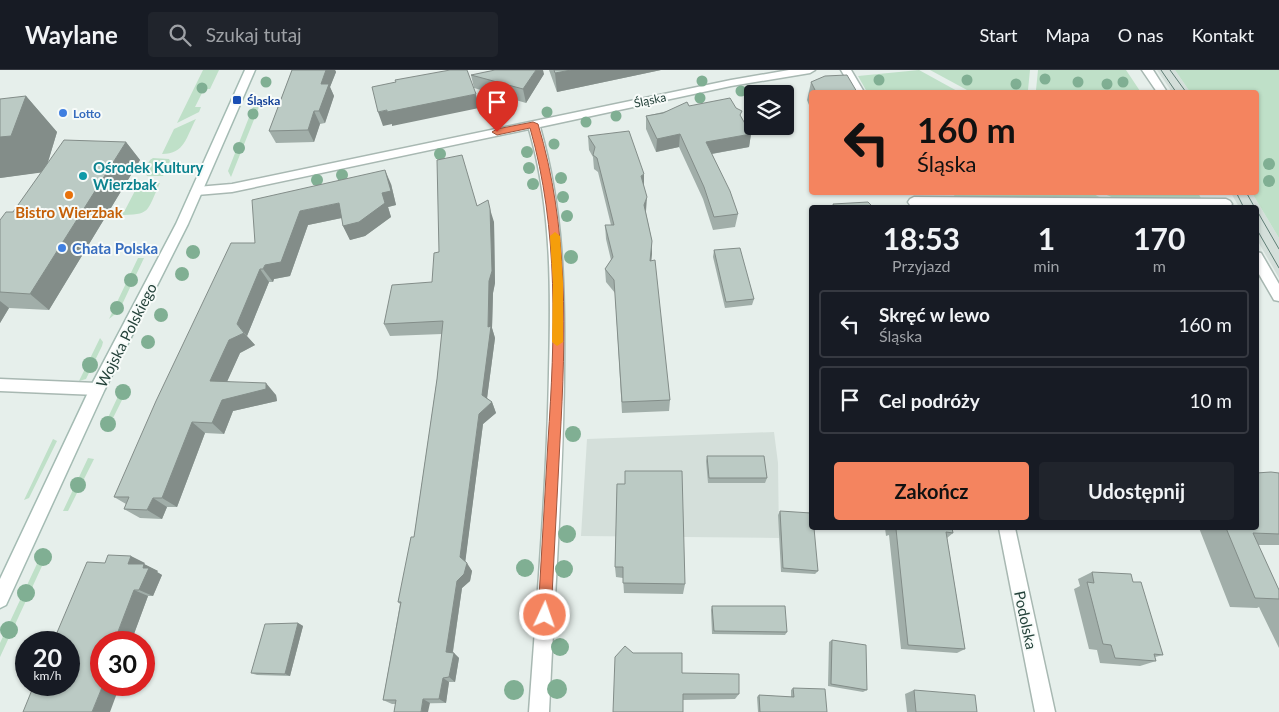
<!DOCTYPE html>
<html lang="pl">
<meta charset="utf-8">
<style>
body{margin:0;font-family:Lato,sans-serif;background:#20242c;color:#f1f3f6;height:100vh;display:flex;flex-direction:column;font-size:19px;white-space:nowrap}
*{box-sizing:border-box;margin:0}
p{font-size:16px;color:#9ea1a6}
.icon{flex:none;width:28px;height:28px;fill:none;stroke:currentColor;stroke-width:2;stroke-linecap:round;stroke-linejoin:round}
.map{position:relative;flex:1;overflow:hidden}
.details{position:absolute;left:809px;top:135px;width:450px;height:325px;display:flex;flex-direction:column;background:#171b24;border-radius:5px;box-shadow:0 1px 4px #0004}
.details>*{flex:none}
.guide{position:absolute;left:809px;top:20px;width:450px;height:105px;border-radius:5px;box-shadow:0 1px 4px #0004;background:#f4845f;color:#111;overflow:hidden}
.fabs{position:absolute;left:744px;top:15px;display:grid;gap:10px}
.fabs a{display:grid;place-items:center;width:50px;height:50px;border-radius:5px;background:#171b24;box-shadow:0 1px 4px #0004;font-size:25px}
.speed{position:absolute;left:15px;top:561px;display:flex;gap:10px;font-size:25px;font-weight:700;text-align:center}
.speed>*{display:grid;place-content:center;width:65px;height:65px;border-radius:50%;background:#171b24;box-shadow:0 1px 4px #0004;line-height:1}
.speed small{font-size:12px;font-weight:400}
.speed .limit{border:8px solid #d22;background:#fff;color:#111}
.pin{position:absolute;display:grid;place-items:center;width:42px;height:42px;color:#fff;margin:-51px -21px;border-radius:50% 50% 50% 0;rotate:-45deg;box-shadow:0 0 5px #0007}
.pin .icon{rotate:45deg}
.me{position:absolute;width:55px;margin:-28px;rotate:3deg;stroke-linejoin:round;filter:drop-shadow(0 0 4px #0008)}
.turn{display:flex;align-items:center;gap:18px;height:105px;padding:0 25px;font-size:22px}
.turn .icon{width:65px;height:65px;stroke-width:2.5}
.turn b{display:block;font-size:35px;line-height:42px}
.eta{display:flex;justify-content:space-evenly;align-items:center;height:85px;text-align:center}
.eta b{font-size:30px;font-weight:700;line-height:35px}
.button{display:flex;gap:10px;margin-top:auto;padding:10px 25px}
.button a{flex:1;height:58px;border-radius:5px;background:#f4845f;color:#111;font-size:20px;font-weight:700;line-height:58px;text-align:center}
.button a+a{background:#20242c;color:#f1f3f6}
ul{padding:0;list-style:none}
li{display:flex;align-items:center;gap:15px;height:68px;margin:0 10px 8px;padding:0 15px;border:2px solid #363941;border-radius:5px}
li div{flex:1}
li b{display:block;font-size:19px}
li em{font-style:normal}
header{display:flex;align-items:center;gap:30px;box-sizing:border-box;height:70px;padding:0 25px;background:#171b24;border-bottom:1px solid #363941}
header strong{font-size:24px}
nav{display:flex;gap:28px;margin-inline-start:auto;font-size:18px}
.search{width:350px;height:45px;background:#20242c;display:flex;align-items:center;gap:12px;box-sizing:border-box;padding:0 18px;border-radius:5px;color:#9ea1a6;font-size:19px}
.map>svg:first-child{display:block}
.built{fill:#d4dfda}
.green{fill:#bfe0c8}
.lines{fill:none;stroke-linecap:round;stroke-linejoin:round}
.street-casing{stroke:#a8b8b2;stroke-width:3}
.secondary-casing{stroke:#a4bbb3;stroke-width:3}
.street{fill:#fff;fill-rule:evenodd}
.secondary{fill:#fff;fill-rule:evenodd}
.tram{stroke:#5f7d75;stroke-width:1}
.tree{fill:#80af93}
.wall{fill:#a1aea9}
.shaded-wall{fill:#838d89}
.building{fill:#bbcac4;stroke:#838d89}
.route{fill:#f4845f;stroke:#9f563e}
.slow{fill:#f59e0b}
.transit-dot{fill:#1a4fb4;stroke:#f7fbf9;stroke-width:2}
.shop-dot{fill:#3f7fe0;stroke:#f7fbf9;stroke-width:2}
.culture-dot{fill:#0f9aa8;stroke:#f7fbf9;stroke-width:2}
.food-dot{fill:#e8710a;stroke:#f7fbf9;stroke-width:2}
.labels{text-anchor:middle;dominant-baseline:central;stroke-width:4;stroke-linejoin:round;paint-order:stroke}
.far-transit-label{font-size:12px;font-weight:bold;fill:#164399;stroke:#f7fbf9;text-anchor:start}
.far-street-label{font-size:12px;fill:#24423a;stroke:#f7fbf9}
.far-shop-label{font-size:12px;font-weight:bold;fill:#366cbe;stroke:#f7fbf9;text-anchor:start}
.culture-label{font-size:15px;font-weight:bold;fill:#0d838f;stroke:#f7fbf9;text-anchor:start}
.food-label{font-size:15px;font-weight:bold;fill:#c56008;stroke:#f7fbf9}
.shop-label{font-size:15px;font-weight:bold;fill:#366cbe;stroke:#f7fbf9;text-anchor:start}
.street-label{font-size:15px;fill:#24423a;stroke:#f7fbf9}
</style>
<header>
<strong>Waylane</strong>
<div class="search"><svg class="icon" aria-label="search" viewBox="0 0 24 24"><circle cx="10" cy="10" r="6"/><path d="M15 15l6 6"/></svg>Szukaj tutaj</div>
<nav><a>Start</a><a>Mapa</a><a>O nas</a><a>Kontakt</a></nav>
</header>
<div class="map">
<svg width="1279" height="642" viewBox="0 0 1279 642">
<rect width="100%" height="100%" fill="#e6efeb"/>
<!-- built -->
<path class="built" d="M1157,0H1175L1190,22H1172Z
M1231,123H1252L1279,168V208L1256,168V138L1239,137Z
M774,362L778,393L779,468L581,466L587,369Z"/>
<!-- green -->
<path class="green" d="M203,0H219L210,19H204L195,37H201L199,42L177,53Z
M919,0L959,22H867L858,6Z
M930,0H1030L1028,20H967Z
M1038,0H1126L1140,21L1036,20Z
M1175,0H1279V168L1252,123L1256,122V22H1190Z
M253,37H259L231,107L228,101Z
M196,49C186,67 185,84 162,84L174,59Z
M153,88L169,89L170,91L163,106H147L144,100L150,90Z
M143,113H160C146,142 152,145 118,145L119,142H124L138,115Z
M957,122H1090L1101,128L953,127Z
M1102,123H1198L1201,128H1114Z
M138,188H144L119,241L109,249Z
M100,268L103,272L102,276L86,309L79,311Z
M122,318H128L108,358H103Z
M53,369L57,371L29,428L24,430Z
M88,388L94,389L68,441H63Z
M42,483H48L0,587V573Z"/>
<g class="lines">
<!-- street casing -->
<g class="street-casing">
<path id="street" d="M789,0H815L810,3L731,16L540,57C564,141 565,219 564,305C563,417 554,530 549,642H529C537,529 547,416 549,303C551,219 552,140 529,59L232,122L197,125L191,121L197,117L232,114L731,10Z
M841,0H851L864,22H854Z
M1142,0H1153L1167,22H1157Z
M914,127L1226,129L1230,131L1232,134L1229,138L914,137L910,135L908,132L910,129Z
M1256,182L1261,183L1279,214V231L1274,230L1256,199Z
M0,309L97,313L102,314L104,319L102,324L97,325L0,321Z
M999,458H1015L1055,642H1035Z"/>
</g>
<!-- secondary casing -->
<g class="secondary-casing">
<path id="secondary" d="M245,0H255L188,154L104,321L6,535L0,538V509L92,314L176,154Z"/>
</g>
<!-- street -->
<use href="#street" class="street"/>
<!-- secondary -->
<use href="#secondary" class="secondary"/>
<!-- tram -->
<path class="tram" d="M1161,0L1176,22
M1170,0L1186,22
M1236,122L1244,138
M1246,122L1255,138
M1256,139L1279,179
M1256,158L1279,198"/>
</g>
<!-- trees -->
<g class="tree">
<circle cx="1045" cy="9" r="5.5"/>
<circle cx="879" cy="10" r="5.5"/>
<circle cx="967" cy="10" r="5.5"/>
<circle cx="702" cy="11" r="5.5"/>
<circle cx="266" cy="12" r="5.5"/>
<circle cx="1078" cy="12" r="5.5"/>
<circle cx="1123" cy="12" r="5.5"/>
<circle cx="1016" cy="14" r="5.5"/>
<circle cx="1107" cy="14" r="5.5"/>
<circle cx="202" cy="18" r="5.5"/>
<circle cx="741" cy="21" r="5.5"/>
<circle cx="700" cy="28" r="5.5"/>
<circle cx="547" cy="42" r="5.5"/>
<circle cx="253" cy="44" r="5.5"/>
<circle cx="616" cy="46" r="5.5"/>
<circle cx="586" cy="52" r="5.5"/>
<circle cx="554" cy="74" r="5.5"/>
<circle cx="239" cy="78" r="6"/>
<circle cx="527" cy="82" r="6"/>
<circle cx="440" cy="84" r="6"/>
<circle cx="1269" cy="94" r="6"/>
<circle cx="529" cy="98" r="6"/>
<circle cx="342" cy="105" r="6"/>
<circle cx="561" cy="108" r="6"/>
<circle cx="317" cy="110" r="6"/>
<circle cx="1269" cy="111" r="6"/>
<circle cx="533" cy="114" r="6"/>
<circle cx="563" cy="127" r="6"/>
<circle cx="567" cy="146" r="6"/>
<circle cx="193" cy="182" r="7"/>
<circle cx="571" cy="187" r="7"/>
<circle cx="182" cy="204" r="7"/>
<circle cx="131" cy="210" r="7"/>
<circle cx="117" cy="238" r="7"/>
<circle cx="161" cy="245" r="7"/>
<circle cx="148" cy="272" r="7"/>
<circle cx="90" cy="295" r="8"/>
<circle cx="123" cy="322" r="8"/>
<circle cx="108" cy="354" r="8"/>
<circle cx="573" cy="364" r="8"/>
<circle cx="78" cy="415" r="8"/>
<circle cx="567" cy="464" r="9"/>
<circle cx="43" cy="487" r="9"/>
<circle cx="525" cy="498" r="9"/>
<circle cx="564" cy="499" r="9"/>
<circle cx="26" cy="523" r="9"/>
<circle cx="9" cy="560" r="9"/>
<circle cx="560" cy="577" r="9"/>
<circle cx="557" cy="619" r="10"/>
<circle cx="514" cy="620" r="10"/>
</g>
<!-- wall -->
<path class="wall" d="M292,0H335L336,2L330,17L334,26L325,53L320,54L314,72L276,73L269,61Z
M549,0H661L557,22Z
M544,4L526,33L474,18L471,5Z
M811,12L857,22H811V40L807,30Z
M26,26L57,62L47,95L126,72L140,90L49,240L9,238L0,253V150L13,142L42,102L0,108Z
M689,36L741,47L751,64L749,77L712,84L738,144L735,157L713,160L703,129L679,77L656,82L646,59V46Z
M588,66L644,116L646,141V143L652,171L651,191L670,330L669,341L622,343L615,223L606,212L605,199L611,190L606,169L605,155H611L598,102L594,99L593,87L589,80Z
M391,114L396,135L388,137L391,147L365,166L350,170L343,156L342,148L308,155L290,206L274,209L273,212H269L247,266L255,275L240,283L227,311L276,325L277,331L233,341L224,364L205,363L177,437H167L162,449L140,448L124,439L126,434L114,427L255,173Z
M477,136L494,152L495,213L493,223L492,258L495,268L487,328L492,332L496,343L483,354L465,492L472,501L470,511L462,518L453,582L459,588L455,612H449L446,633L392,634L383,630L400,534L398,532L414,467L437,309L442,264L390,266L384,254L432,212L439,182Z
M714,180L754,229L752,235L725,238L713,187Z
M707,386L767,408L765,413H708L706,391Z
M1279,403V475H1258L1279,520V578L1259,537L1257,538L1230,537L1199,458H1256Z
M617,414L685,514L683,524L624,523L623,508L616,507L615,497Z
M780,441L818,501L815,504L781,502L778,445Z
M885,458H952L953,463L947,468L965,579L957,583L901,579L889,465L886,466Z
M105,493H145L144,494L158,501L157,502L162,505L153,526H148L131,572Z
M1092,502L1133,512L1163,585L1155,587L1156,591L1140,596L1100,593L1097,580L1089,579L1074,519L1080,516L1078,509Z
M712,536L787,562L785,565L712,564L711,540Z
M298,553L303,556L290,606L257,605L251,603Z
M832,570L867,620L863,622L828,616L829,572Z
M633,583L682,603L739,624L735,629L683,630Z
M793,618L827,642H758L757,627L759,625L791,627V620Z
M914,620L977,642H907L905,624Z"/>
<!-- shaded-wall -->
<path class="shaded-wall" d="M326,0H335L336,2L330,17L334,26L325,53L319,41L321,14Z
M536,0H543L544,4L526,33L523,19Z
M571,0H661L557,22L555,3Z
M476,24L479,38L392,56V54L383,56L378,42Z
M26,26L57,62L45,102L0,108V67Z
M314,41L320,54L314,72L308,60Z
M680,64L679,77L656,82L657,69Z
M751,64L749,77L705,85L706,72Z
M126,72L140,90L49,240L30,224Z
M385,100L391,114L396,135L388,137L391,147L365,166L350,170L343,156L382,123Z
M644,104V118L641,106Z
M647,127L646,141L644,148V135Z
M339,133L346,147L308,155L290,206L274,209L273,212L263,199L300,141Z
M490,139L494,152L495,213L493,223L492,258L495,268L486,336L482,325L488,257Z
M652,171V184L650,204V191Z
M260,199L269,212L247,266L237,254Z
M0,231L9,238L0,253Z
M244,263L255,275L240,283L222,323L210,311L229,270Z
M266,313L276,325L277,331L233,341L224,364L212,353L222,330Z
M492,332L496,343L483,354L465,494L460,487L479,344Z
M192,352L205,363L177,437L162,428Z
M153,428L167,437L162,449L147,440Z
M131,486L145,493L144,494L158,501L157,502L162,505L153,526L139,520L128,494Z
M467,493L472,501L470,511L462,518L452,587L446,582L457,511Z
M134,520L148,526L131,572H114Z
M298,553L303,556L290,606L285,604Z
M454,583L459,588L455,612L449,607Z
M443,608L449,612L446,633L439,629Z
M103,615H120L110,642H92Z
M423,629L430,633L428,642H421Z"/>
<!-- building -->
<path class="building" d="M292,0H326L321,14H329L319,41H314L308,60L269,61Z
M450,0H467L476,24L387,42V40L378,42L372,17L396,12L395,10Z
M495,0H536L523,19L471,5Z
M554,0H571L555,3Z
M847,5L857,22H816L811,12L825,6Z
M26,26L11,66L0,67V29Z
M730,28L736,38L742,41L740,45L751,64L706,72L730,121L738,144L714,147L704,117L680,64L657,69L646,46L663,43L687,32L689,36Z
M629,61L644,104L641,106L647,127L644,135L652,171L650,191L655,190L670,330L622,332L614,210L605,199L613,187L605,155H614L597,88L593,85L595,77L588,66Z
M64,70L126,72L30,224L0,222V150L6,142H13Z
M462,85L477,136L488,130L490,139L492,201L489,211L488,257L491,256L482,325L492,332L479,344L460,487L467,493L464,504L457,511L446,582L454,583L449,607L443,608L439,629H423L421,642H394L396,630H383L401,532H398L411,467H414L437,309L443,251L384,254L392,215L432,212L434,183L439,182L437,90Z
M385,100L391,121L382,123L385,133L359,152L343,156L339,133L300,141L281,192L265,195L263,199H260L237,254L244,263L229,270L210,311L266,313V319L222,330L212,353L192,352L162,428H153L147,440L124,439L129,427H114L156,331L231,173H255L252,130Z
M868,132L874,138H834L833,134Z
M740,178L754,229L726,232L714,180Z
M707,386H764L767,408H709Z
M625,401H682L685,514L623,513V497H615L617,414H625Z
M1271,402L1279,403V464L1253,463L1279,520V529L1255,528L1226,458H1256V403Z
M780,441L811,443V458H814L818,501L783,498Z
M892,458H952L953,463L946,462L965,579L908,575L896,459H892Z
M108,485L131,486L128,494H144L143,498H149L139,520H134L114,572H101V615H103L92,642H23L34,615H69V572H53L87,492L105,493Z
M1092,502L1131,504L1133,512H1141L1163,585L1154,584L1156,591L1115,588L1111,575L1103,574L1087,512L1094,513Z
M712,536H785L787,562L714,561Z
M298,553L285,604L251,603L265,554Z
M832,570L866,575L867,620L831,614Z
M625,576L633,583H682V603L739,604V624H683V642H613L615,587Z
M793,618L825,619L827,642H760L759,625L794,627Z
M914,620L975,625L977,642H916Z"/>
<!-- route -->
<path class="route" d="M533,52L538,54C569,157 566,265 560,371C557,429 554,487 551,545L549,550L545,552L540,550L538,545C541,487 545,429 548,371C555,267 559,159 530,58L497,65L492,62L497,59Z"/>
<!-- slow -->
<path class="slow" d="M555,162L560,166L563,213V272L557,276L552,272L553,213L550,166Z"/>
<!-- markers -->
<rect class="transit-dot" x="232" y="25" width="10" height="10" rx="2.5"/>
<g class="shop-dot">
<circle cx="63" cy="43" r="5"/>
<circle cx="62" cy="178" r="5"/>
</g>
<circle class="culture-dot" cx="83" cy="106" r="5"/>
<circle class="food-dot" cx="69" cy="125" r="5"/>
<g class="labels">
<!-- far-transit labels -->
<g class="far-transit-label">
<text x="247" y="30">Śląska</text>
</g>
<!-- far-street labels -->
<g class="far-street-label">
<text transform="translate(650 30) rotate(-12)">Śląska</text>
</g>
<!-- far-shop labels -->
<g class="far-shop-label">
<text x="73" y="43">Lotto</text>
</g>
<!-- culture labels -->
<g class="culture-label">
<text x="93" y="97">Ośrodek Kultury<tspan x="93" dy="17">Wierzbak</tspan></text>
</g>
<!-- food labels -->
<g class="food-label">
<text x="69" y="142">Bistro Wierzbak</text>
</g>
<!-- shop labels -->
<g class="shop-label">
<text x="72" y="178">Chata Polska</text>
</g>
<!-- street labels -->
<g class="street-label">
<text transform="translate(126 265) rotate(-63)">Wojska Polskiego</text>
<text transform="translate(1026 550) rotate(78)">Podolska</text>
</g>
</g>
</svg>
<div class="fabs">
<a><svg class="icon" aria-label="layers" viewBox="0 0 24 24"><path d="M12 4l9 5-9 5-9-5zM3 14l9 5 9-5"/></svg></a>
</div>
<div class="speed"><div>20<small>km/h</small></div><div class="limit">30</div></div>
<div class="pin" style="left:497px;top:62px;background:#d93025"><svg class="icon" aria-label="arrive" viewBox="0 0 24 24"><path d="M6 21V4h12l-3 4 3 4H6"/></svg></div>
<svg class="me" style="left:545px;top:545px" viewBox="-20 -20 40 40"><circle r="17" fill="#f4845f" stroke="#fff" stroke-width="3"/><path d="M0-11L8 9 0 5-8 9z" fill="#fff"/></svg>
<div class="guide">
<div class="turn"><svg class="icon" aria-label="left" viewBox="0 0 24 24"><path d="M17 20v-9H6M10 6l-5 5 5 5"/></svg><div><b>160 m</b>Śląska</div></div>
</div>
<section class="details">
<div class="eta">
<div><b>18:53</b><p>Przyjazd</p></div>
<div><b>1</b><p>min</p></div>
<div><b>170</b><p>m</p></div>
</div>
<ul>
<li><svg class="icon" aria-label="left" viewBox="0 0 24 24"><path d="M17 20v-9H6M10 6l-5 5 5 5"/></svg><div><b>Skręć w lewo</b><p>Śląska</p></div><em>160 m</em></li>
<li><svg class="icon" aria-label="arrive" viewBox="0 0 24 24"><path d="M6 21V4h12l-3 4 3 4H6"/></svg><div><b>Cel podróży</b></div><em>10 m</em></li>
</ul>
<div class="button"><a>Zakończ</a><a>Udostępnij</a></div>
</section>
</div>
